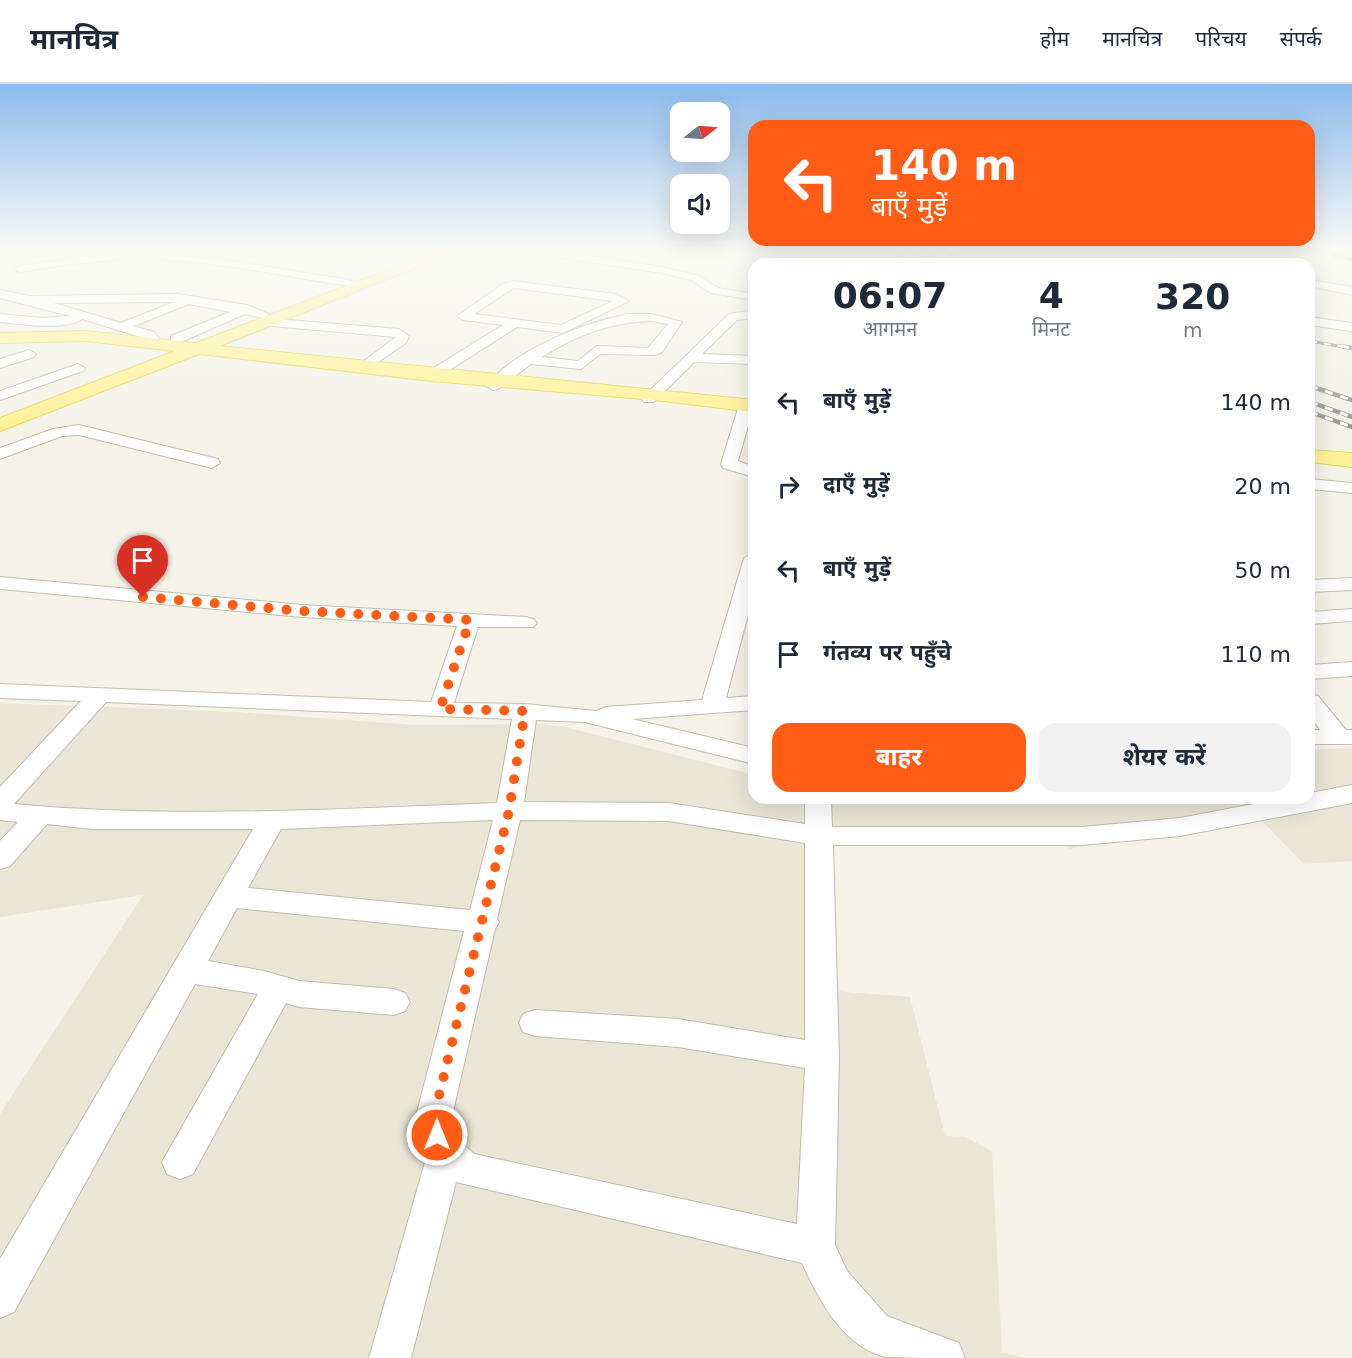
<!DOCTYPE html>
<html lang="hi">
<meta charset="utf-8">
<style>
body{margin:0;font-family:"DejaVu Sans","Noto Sans Devanagari",sans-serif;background:#f2f2f3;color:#1f2937;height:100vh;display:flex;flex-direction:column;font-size:22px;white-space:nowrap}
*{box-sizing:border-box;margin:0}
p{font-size:20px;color:#747a83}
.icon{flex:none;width:33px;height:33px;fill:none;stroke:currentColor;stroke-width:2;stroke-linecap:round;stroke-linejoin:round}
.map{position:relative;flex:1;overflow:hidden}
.side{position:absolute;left:748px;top:174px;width:567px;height:546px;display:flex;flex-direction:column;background:#fff;border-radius:18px;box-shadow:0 6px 24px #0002}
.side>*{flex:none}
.hud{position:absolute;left:748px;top:36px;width:567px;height:126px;border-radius:18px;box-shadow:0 6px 24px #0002;background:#ff5d15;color:#fff;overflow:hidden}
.needle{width:39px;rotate:73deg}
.fabs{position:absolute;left:670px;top:18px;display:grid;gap:12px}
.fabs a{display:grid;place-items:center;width:60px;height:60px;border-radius:12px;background:#fff;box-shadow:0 6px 24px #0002;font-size:30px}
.pin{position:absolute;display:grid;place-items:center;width:51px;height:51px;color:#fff;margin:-62px -26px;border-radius:50% 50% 50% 0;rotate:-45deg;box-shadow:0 0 6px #0007}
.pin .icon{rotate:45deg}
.me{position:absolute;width:66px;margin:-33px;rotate:0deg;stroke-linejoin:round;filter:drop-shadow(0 0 4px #0008)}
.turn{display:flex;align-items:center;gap:21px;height:126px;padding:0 24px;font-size:27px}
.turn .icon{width:78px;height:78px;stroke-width:2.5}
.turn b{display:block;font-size:42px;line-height:51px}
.eta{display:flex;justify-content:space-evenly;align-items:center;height:102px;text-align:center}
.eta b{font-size:36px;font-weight:700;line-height:42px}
.primary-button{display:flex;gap:12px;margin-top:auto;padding:12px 24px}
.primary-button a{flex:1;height:69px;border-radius:18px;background:#ff5d15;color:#fff;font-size:24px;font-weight:700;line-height:69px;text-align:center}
.primary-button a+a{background:#f2f2f3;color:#1f2937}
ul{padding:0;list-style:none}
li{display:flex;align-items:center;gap:18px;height:84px;padding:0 24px}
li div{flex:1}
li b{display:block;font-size:22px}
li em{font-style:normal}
header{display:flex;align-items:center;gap:36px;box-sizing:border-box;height:84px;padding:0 30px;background:#fff;border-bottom:2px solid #e0e1e3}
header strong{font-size:28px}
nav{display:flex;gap:33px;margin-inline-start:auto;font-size:21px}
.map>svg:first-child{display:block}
.residential{fill:#e9e6d6}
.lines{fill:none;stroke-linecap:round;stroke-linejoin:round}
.minor-casing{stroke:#c1bdaa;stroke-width:2}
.major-casing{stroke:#ead661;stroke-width:2}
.minor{fill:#fff;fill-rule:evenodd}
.major{fill:#fff297;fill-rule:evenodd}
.rail-far1-casing{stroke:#989898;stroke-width:3}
.rail-casing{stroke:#989898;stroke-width:4.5}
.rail-far1{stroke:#fff;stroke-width:2;stroke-dasharray:7;stroke-linecap:butt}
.rail{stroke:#fff;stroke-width:3;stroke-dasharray:8;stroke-linecap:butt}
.route{stroke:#ff5d15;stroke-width:10;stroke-dasharray:0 18}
</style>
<header>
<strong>मानचित्र</strong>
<nav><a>होम</a><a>मानचित्र</a><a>परिचय</a><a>संपर्क</a></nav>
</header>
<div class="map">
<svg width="1352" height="1274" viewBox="0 0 1352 1274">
<rect width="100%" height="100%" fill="#f5f3e8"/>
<!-- residential -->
<path class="residential" d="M0,619L238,628L414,641L542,640L566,643L754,691V714H1310V666L1352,663V777L1304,780L1256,731L1069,765L1056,748L805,756L809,905L910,913L945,1052L965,1053L992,1067L1002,1268L1025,1274H0V1030L143,811L0,833Z"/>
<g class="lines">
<!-- minor casing -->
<g class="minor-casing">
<path id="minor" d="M532,167H557L662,183L699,192L718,204L754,210V216L711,209L691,196L662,189L537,170Z
M1131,167H1153L1213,180H1190Z
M143,169L221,175L349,196L355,199L349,202C281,192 213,176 144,175C102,175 61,181 20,188L14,185L20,182L81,173Z
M1310,196L1352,203V211L1310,202Z
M513,197L615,210L629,217L563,249L517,243L437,294H427V288L503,241L463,236L457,232L503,200ZM514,204L613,217L561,241L474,230Z
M0,206L30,212L178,210L247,221L269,230L263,234L245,230L181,258H171V252L230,228L189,220L134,242L154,248L161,257L154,261L144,254L82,235C67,247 19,240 0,238V230L42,234L70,232L0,214ZM174,218L121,239L54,219Z
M754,226V234L737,236L702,270L754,272V280L694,278L654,318H644L642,315L644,312L729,230Z
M628,230H652L682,238L662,268L655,271L600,270L581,285L531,280L498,305L493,306L486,302C514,266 583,239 628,230ZM652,237L668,240L648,264L597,262L578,277L542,273C577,251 611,238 652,237Z
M1310,233L1352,239V247L1310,241Z
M264,234L399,245L409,252L406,259L365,287L360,286V280L396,253L260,241L258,238Z
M29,266L36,270L34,273L0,284V275Z
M78,280L85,284L83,287L0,316V307Z
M754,310V321L738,377L754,383V393L723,384L721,380L739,321Z
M79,341L218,375L220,379L212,384L79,351L62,352L0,375V364L53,345Z
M1310,395L1352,399V409L1310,405Z
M754,468V508L726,614L754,612V626L632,635L754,664V680L585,638L536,636L524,718L669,719L805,740V714H831L832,743H1082L1180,734L1285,714H1310V709L1352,701V719L1180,752L1082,761H833L839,973L835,1161L847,1187L887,1232L959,1259L965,1274C942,1274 907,1274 886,1273C843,1263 819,1216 802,1179L456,1098L411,1274H369L427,1071L416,1032L464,847L237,824L208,877L264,887L299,897L394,905L405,909L410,918L405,927L394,931L299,923L286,919L193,1090L180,1095L167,1090L162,1078L258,910L195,900L14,1228L0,1234V1175L253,745H92L47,740L10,782L0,785V757L18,738L0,736V703L81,617L0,614V600L431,618L457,542L302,533L0,505V493L302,521L526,533L533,535L537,539L533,543H478L454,619L525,620L596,627L606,623L702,616L744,474ZM106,618L512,635L497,719C336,725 175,735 14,720ZM493,736L470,826L248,804L281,745ZM520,736L669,737L805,759V956L678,935L535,926L523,930L519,939L523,948L535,952L678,963L805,984L797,1140L474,1070L456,1054L452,1032L495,845L499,838L497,835Z
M1352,494V506L1310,508V496Z
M1352,525V537L1310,540V528Z
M1352,578V592L1310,595V581Z
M1310,610L1318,612L1346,646H1352V660H1310V646H1320L1310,632Z"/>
</g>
<!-- major casing -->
<g class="major-casing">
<path id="major" d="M438,167H457L220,262L754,316V328L654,316L432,297L199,270L0,347V334L175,267L85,257L0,259V249L85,247L196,259Z
M1310,366L1352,369V383L1310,378Z"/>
</g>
<!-- minor -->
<use href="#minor" class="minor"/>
<!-- major -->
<use href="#major" class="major"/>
<!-- rail-far1 casing -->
<g class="rail-far1-casing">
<path id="rail-far1" d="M892,167L915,178
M909,167L931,177
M924,167L948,178
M941,167L974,180
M1311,167L1352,175
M1310,257L1350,264"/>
</g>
<!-- rail casing -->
<g class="rail-casing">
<path id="rail" d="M1341,262L1352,264
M1310,302L1352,316
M1310,318L1352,333
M1310,328L1352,343"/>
</g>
<!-- rail-far1 -->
<use href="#rail-far1" class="rail-far1"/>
<!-- rail -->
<use href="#rail" class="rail"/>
</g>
<!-- sky -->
<linearGradient id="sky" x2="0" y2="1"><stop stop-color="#8cbbed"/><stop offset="0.48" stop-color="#fafaf5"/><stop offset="1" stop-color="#fafaf5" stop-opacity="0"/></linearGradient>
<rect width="1352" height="345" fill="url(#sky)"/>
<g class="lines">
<!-- route -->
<path class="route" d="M143,513L302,527L470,536L440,625L525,627L509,727L434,1032L437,1051"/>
</g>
</svg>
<div class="fabs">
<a><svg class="needle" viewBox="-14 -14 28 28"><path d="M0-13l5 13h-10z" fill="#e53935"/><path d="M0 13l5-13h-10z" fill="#747a83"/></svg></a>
<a><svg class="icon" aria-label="sound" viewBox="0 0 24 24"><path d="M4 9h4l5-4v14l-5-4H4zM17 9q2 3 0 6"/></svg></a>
</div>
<div class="pin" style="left:143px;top:513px;background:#d93025"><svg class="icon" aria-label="arrive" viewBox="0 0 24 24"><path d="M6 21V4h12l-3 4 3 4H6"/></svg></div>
<svg class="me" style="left:437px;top:1051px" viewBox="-20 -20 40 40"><circle r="17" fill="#ff5d15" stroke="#fff" stroke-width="3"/><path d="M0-11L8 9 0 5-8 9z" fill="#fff"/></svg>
<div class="hud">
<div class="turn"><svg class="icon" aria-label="left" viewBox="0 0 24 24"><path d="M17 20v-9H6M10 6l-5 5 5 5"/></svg><div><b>140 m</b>बाएँ मुड़ें</div></div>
</div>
<section class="side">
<div class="eta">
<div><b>06:07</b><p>आगमन</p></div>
<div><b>4</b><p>मिनट</p></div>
<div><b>320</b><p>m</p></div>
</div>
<ul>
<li><svg class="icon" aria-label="left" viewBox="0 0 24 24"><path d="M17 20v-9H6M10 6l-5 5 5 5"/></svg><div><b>बाएँ मुड़ें</b></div><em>140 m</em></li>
<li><svg class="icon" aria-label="right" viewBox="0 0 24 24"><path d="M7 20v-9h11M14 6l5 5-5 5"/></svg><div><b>दाएँ मुड़ें</b></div><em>20 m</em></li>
<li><svg class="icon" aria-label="left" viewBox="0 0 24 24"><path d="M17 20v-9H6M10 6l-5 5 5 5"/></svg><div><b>बाएँ मुड़ें</b></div><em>50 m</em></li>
<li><svg class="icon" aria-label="arrive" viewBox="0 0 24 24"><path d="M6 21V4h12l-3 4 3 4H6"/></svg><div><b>गंतव्य पर पहुँचे</b></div><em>110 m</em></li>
</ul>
<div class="primary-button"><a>बाहर</a><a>शेयर करें</a></div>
</section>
</div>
